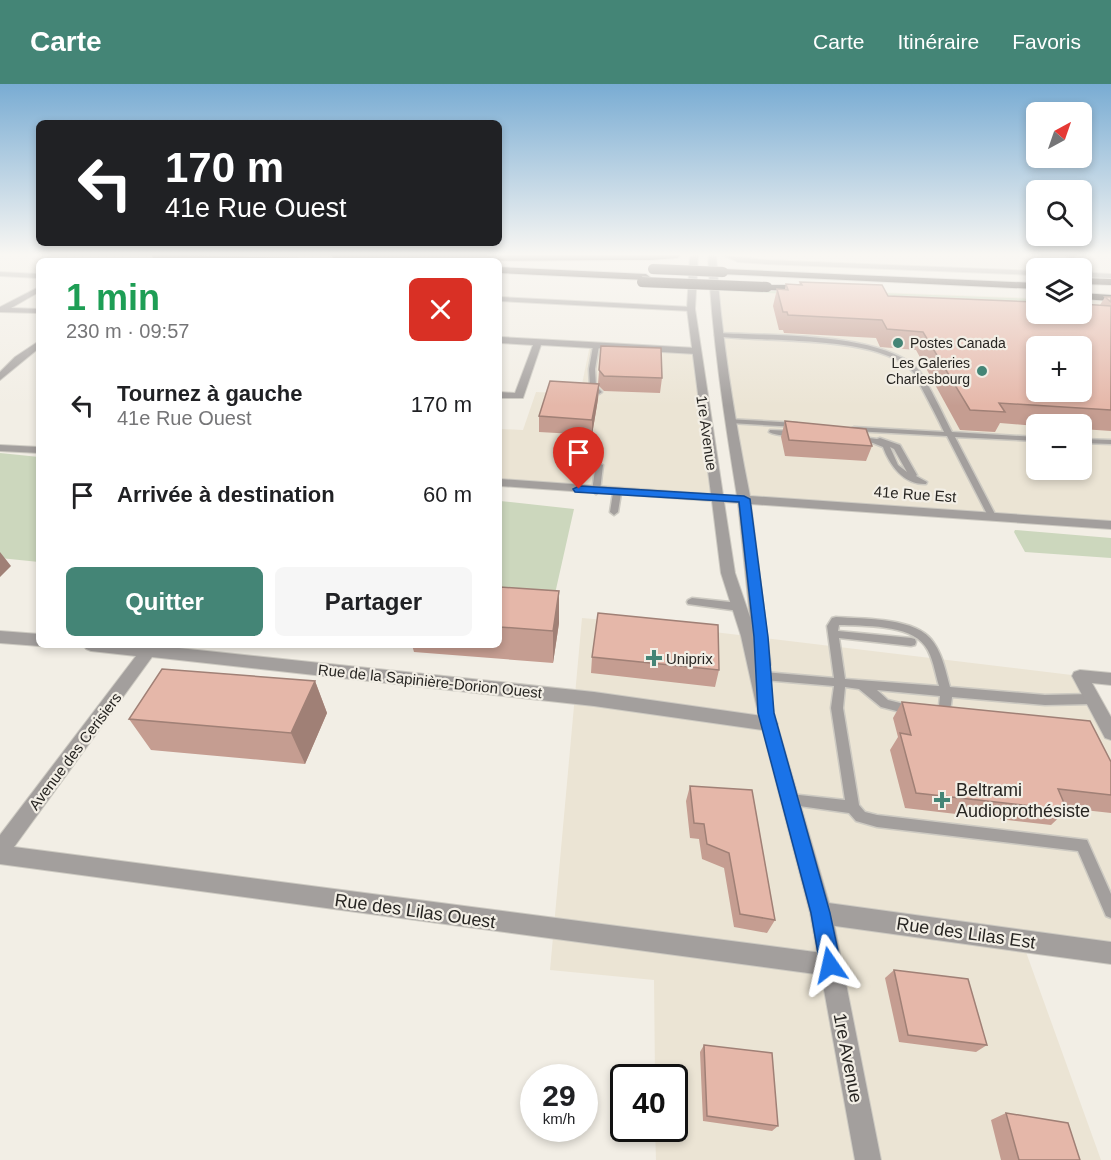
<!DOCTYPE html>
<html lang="fr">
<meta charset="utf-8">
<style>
body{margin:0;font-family:Arial,sans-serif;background:#f6f6f6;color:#202124;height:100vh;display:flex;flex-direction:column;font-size:22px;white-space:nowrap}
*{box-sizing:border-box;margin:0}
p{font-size:20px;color:#757577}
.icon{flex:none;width:33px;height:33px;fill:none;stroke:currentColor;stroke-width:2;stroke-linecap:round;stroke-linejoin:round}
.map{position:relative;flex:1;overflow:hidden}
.side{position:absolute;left:36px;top:174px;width:466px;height:390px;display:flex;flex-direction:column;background:#fff;border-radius:9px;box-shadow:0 3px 9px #0003}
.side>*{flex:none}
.top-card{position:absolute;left:36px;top:36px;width:466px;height:126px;border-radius:9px;box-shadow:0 3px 9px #0003;background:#202124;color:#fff;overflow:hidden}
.needle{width:39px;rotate:40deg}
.tools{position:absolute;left:1026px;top:18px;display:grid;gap:12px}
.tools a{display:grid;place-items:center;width:66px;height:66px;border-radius:9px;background:#fff;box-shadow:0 3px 9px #0003;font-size:30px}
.speed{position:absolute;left:520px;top:980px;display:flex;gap:12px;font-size:30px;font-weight:700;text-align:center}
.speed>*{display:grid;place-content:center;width:78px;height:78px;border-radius:50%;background:#fff;box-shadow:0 3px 9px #0003;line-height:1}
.speed small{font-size:15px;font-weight:400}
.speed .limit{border:3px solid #111;border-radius:9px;background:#fff;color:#111}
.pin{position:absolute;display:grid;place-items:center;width:51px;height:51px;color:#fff;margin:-62px -26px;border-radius:50% 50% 50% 0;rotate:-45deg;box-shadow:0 0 6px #0007}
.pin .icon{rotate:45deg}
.me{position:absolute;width:66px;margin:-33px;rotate:349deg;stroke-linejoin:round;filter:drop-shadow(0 0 4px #0008)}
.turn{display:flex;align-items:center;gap:21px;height:126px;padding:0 30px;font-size:27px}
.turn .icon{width:78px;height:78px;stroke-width:2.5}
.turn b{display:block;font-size:42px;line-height:51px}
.round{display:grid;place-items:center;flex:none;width:63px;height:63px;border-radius:9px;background:#f6f6f6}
.headline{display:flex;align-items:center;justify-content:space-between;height:102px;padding:0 30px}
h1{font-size:36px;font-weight:800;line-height:45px;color:#1e9e55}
.button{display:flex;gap:12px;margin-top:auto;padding:12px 30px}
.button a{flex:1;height:69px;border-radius:9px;background:#448576;color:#fff;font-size:24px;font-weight:800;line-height:69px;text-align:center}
.button a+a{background:#f6f6f6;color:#202124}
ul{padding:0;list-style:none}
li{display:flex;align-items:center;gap:18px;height:90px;padding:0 30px}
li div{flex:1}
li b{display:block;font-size:22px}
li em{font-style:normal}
header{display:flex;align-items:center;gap:36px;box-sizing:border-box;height:84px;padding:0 30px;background:#448576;color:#fff}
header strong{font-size:28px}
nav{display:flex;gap:33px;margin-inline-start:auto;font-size:21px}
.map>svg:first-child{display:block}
.built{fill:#ebe4d4;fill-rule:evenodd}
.green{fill:#ccd7bd}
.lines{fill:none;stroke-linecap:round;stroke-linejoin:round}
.service-casing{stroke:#cdcac2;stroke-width:3}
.minor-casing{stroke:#cdcac2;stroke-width:2}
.tertiary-casing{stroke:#cdcac2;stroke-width:2}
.motorway-casing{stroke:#cdcac2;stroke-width:2}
.service{fill:#a39f9d;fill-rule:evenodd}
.minor{fill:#a39f9d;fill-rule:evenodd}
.tertiary{fill:#a39f9d;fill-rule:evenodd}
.motorway{fill:#504844;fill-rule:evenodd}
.motorway-bridge-casing{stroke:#cdcac2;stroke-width:11;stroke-linecap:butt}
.motorway-bridge{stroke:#504844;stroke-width:10}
.wall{fill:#c59d91}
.shaded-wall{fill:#a08076}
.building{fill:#e5b7a9;stroke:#a08076;stroke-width:1.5;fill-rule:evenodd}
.route{fill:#1a73e8;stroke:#114b97;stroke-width:1.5}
.poi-dot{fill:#448576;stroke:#f2eee5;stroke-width:2}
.labels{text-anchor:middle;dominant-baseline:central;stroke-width:4.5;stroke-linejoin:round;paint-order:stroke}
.far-poi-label{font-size:14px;fill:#272522;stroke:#f2eee5;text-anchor:start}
.street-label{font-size:15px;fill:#272522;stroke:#f2eee5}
.poi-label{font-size:15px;fill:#272522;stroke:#f2eee5;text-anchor:start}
.near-poi-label{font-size:18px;fill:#272522;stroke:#f2eee5;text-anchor:start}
.near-street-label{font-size:18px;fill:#272522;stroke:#f2eee5}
</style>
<header>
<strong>Carte</strong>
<nav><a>Carte</a><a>Itinéraire</a><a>Favoris</a></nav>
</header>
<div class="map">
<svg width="1111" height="1076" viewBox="0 0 1111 1076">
<rect width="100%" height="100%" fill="#f2eee5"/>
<!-- built -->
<path class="built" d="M712,202L1036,214V230H1082V214H1111V441L744,415ZM1036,262H1082V308H1036ZM1036,340H1082V386H1036Z
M590,261L696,267L716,415L500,399V345L523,346L536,308L580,310Z
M582,534L639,539L1080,592L1111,649V869L1022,857L1101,1076H656L655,1044H675V993H655L654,896L550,886Z"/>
<!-- green -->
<path class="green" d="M722,203L1036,215V222L724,207Z
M0,369L39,373V478L0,474Z
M500,417L574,425L550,532L500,527Z
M1015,446L1111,454V474L1025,468L1014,448Z"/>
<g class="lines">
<!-- service casing -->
<g class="service-casing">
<path id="service" d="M718,249C771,252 875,248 916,283C925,291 945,335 952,348L1036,353V357L955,353L996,432L995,434H989L947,352L854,347L850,345L854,343L944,348C937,333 929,318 921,303C919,298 916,291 912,287C877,250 765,259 716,252L715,251Z
M596,260L599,262L595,285L596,302L602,308L599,310L590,303L589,285L593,262Z
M727,335L797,339L801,341L797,343L730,339H727Z
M770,346L796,347L800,349C793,353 776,352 769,348Z
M854,352L877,355L880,354L900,361L917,391L916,392L927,398L926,400C904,401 890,382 883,363L873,359L854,356ZM890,363L894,365L907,388L898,381Z
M1082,355L1111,356V360L1082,359Z
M596,379H599L603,381L600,407L596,410L592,407Z
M617,406L621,409L618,428L614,431L610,428L613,409Z
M692,514L739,519L744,523L739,527L688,520L687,518L688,516Z
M836,533C863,535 918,533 934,559C943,572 946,589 950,603L1045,611L1092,610L1096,612L1098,615L1096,618L1092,620L1045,621L952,613L951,621L947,629L933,632L929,630L927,627L929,624L939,622L940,612L877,606L888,616L916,623L918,626L916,629L912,631L881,623L859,605L845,603L843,624L859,721L865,728L877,731L1087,756L1111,810V834L1106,832L1078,767L877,743L856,737L849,729L785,720L783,716L785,712L790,710L845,716L831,624L834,602L764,596L760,595L758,592L760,589L764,588L834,594L827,542L832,534ZM839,541C862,542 910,540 925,562C933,572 935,590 939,602L845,595L839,554L911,562L915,561L916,558L915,555L911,554L838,547Z"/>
</g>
<!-- minor casing -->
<g class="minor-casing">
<path id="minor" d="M722,171L766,176L1036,187V191L766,180L738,178Z
M1065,171H1072L1093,189L1111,190V194L1082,193V189H1084Z
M0,188L39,190V194L0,192Z
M39,203V208L11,224L39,225V229L0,228V223Z
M500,213L691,223L695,225L691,227L500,217Z
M500,253L696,264L701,267L696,270L541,261L523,314H500V308L515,309L533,261L500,259Z
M0,547L39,550V561H41L39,562L0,559Z
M83,561H151L594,608L769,633L775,635L778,640L775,645L769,647L594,622L152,573L14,763L830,870L838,873L841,881L838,889L830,892L0,780V751L136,572L91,567L86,565Z
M1080,586L1111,589V601L1092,599L1111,633V656L1105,654L1072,592L1074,588Z
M821,818L1111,858V880L821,840L813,837L810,829L813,821Z"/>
</g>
<!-- tertiary casing -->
<g class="tertiary-casing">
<path id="tertiary" d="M690,171H698L695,225L723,411L737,412C724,332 712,252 708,171H716C721,252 734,332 750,412L1111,437V445L751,420L771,581L765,586L774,629L832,829L881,1076H855L810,829L758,629L741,552L721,489L712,417L500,402V395L711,410L687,225ZM724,418L738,419L750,533L735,489Z
M39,257V264L0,296V288L15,273Z
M0,361L39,363V369L0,367Z"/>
</g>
<!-- motorway casing -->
<g class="motorway-casing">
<path id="motorway" d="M176,171L298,174L302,177L180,175Z
M330,171H681L677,174L650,176C545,176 439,179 334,174Z
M500,183L646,190L650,193L646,196L500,189Z
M723,185L1036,199V205L720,190V186Z
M1082,194L1111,195V201L1082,200Z
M764,201H810L815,204L810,207L767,206L764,205Z
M1082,209L1111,211V217L1082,215Z"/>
</g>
<!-- service -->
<use href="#service" class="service"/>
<!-- minor -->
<use href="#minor" class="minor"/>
<!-- tertiary -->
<use href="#tertiary" class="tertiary"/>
<!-- motorway -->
<use href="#motorway" class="motorway"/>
<!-- motorway-bridge casing -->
<g class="motorway-bridge-casing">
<path id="motorway-bridge" d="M157,171L180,172
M653,185L723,188
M642,198L767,203"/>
</g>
<!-- motorway-bridge -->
<use href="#motorway-bridge" class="motorway-bridge"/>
</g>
<!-- wall -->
<path class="wall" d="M800,198L888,212L1100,221L1105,213H1111V347L1082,345V340H1036V342L1000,339L995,348L960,346L916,266L880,263L876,254L784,249L783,246H779L773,222L777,205H785L786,200L799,201Z
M601,262L662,294L660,309L604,307L599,302L598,315L592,351L539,348V332L598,300Z
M785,337L872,362L866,377L785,372L781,353Z
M500,503L559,507V539L553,579L414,568L412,561H500Z
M592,573L719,586L715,603L591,589Z
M315,597L327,629L305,680L151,666L129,635Z
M902,618L1111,678V729L1066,724L1067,726L1051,741L905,724L890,666L898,653L893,634Z
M690,702L775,836L767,849L734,843L724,784L702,775L699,755L690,754L686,717Z
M894,886L987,961L976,968L899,958L885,894Z
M704,961L778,1042L772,1047L703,1037L700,968Z
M1006,1029L1080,1076H1001L991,1036Z"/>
<!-- shaded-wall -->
<path class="shaded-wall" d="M599,300L598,315L592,351V336Z
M0,468L11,482L0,493Z
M559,507V539L553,579V547Z
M315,597L327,629L305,680L291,649Z"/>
<!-- building -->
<path class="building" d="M800,198L882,201L888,212L1036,218V230H1082V220L1111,222V326L999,319L1005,328L970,326L923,248L887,245L882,236L788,231L787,228H783L777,205L788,206L786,200L802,201ZM1036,262H1082V308H1036Z
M1105,213H1111V218Z
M601,262L661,264L662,294L604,292L599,286Z
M550,297L599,300L592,336L539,332Z
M785,337L866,345L872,362L789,356Z
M500,503L559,507L553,547L500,543Z
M598,529L718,541L719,586L592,573Z
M162,585L315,597L291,649L129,635Z
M902,618L1090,637L1111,678V711L1058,705L1067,726L916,709L900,649L911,651Z
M690,702L752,706L775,836L740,830L729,769L707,760L704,740L694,739Z
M894,886L968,895L987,961L908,951Z
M704,961L772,969L778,1042L707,1032Z
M1006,1029L1068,1039L1080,1076H1019Z"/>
<!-- sky -->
<linearGradient id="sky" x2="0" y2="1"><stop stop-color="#79acd3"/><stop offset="0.53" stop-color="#f9f7f3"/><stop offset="1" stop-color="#f9f7f3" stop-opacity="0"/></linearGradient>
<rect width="1111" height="322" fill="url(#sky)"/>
<!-- route -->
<path class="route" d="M579,402L744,412L750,415L768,553L774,629L830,829L841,881L838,888L830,891L823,888L820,881L811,829L758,629L754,553L739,418L575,408L573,405Z"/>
<!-- markers -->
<g class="poi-dot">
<circle cx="898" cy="259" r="6"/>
<circle cx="982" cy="287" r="6"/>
<path d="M651 565h6v6h6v6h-6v6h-6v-6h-6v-6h6z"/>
<path d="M939 707h6v6h6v6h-6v6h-6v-6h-6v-6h6z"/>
</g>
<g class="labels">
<!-- far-poi labels -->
<g class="far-poi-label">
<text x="910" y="259">Postes Canada</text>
<text x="970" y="279" text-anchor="end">Les Galeries<tspan x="970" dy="16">Charlesbourg</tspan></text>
</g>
<!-- street labels -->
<g class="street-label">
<text transform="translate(707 349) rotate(82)">1re Avenue</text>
<text transform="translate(915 410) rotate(4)">41e Rue Est</text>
<text transform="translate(430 597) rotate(6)">Rue de la Sapinière-Dorion Ouest</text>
<text transform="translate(75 667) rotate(-53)">Avenue des Cerisiers</text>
</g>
<!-- poi labels -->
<g class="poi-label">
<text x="666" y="574">Uniprix</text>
</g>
<!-- near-poi labels -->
<g class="near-poi-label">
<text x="956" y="706">Beltrami<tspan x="956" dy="21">Audioprothésiste</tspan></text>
</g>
<!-- near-street labels -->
<g class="near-street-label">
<text transform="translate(415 827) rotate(8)">Rue des Lilas Ouest</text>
<text transform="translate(966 849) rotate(8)">Rue des Lilas Est</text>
<text transform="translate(848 974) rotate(79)">1re Avenue</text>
</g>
</g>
</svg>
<div class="tools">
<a><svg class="needle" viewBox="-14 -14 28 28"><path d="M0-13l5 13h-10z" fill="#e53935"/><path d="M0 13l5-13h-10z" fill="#757577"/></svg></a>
<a><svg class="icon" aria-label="search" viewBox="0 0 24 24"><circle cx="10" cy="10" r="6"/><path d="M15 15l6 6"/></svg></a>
<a><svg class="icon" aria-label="layers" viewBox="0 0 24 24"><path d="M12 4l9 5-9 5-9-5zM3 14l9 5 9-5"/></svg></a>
<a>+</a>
<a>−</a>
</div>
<div class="speed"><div>29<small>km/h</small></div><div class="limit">40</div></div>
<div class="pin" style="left:579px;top:405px;background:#d93025"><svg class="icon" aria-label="arrive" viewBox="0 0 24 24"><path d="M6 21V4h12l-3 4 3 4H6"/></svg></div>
<svg class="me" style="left:830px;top:881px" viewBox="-20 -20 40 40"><path d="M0-17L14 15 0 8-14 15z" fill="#1a73e8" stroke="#fff" stroke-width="4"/></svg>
<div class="top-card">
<div class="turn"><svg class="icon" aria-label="left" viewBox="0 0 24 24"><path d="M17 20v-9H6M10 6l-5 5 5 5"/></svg><div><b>170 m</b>41e Rue Ouest</div></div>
</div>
<section class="side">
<div class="headline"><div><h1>1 min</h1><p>230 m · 09:57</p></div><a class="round" style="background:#d93025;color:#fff"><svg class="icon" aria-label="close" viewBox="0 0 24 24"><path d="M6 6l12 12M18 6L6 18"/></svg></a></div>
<ul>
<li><svg class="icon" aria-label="left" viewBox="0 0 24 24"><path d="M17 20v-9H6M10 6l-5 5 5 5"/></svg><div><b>Tournez à gauche</b><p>41e Rue Ouest</p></div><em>170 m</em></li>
<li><svg class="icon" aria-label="arrive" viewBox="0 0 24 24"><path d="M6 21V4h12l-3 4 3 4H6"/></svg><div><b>Arrivée à destination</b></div><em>60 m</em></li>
</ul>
<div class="button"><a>Quitter</a><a>Partager</a></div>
</section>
</div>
